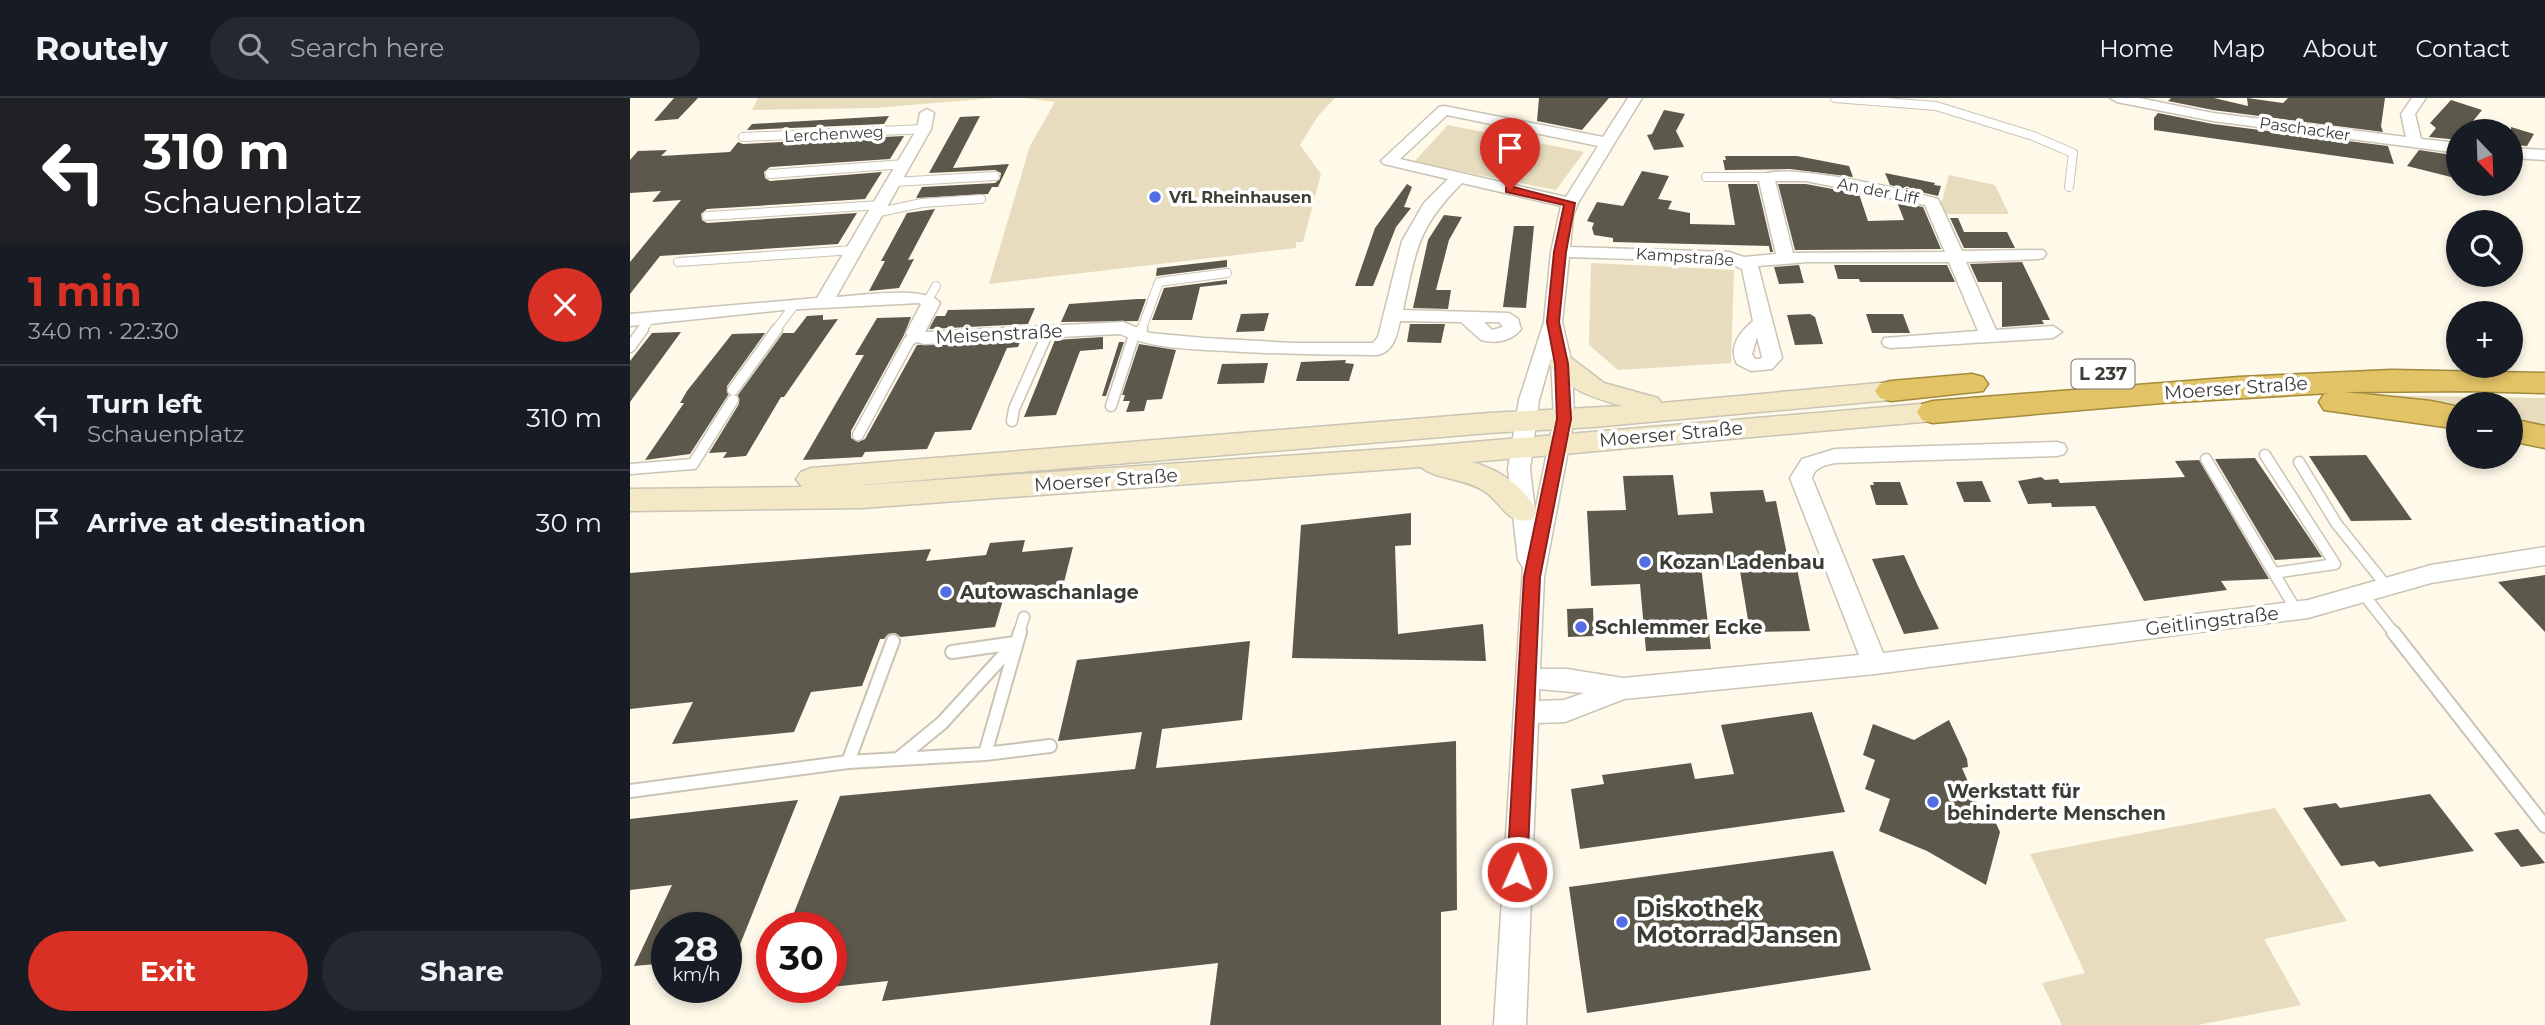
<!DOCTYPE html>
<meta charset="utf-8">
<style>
body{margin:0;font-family:Montserrat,sans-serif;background:#242831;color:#f1f3f6;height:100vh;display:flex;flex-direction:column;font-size:26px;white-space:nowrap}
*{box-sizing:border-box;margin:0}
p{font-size:23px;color:#9ea1a6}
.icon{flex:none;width:38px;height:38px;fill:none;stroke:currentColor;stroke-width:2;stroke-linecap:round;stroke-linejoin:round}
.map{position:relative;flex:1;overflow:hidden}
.side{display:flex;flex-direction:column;background:#171b24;width:630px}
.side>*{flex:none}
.hud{background:#202124;color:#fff;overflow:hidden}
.needle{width:46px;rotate:157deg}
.controls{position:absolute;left:1816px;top:21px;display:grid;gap:14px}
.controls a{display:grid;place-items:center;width:77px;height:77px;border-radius:50%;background:#171b24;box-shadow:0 4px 10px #0003;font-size:35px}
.speed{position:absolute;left:21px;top:814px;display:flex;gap:14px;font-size:35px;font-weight:700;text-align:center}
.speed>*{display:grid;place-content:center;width:91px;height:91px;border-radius:50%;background:#171b24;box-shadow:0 4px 10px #0003;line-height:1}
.speed small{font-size:18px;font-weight:400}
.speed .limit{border:10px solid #d22;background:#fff;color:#111}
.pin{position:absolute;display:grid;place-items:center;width:60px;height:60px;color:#fff;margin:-72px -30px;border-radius:50% 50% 50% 0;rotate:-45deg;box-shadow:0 0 7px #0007}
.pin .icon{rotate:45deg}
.me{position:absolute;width:77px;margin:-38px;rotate:2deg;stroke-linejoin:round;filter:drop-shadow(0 0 5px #0008)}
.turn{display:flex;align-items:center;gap:24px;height:147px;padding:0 28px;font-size:32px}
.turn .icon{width:91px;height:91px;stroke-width:2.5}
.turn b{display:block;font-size:49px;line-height:60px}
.round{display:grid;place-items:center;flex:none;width:74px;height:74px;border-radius:37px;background:#242831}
.summary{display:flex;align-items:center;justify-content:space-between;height:119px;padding:0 28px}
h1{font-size:42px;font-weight:700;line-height:52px;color:#d93025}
.button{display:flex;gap:14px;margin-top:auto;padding:14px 28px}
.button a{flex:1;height:80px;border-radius:42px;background:#d93025;color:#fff;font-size:28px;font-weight:700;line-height:80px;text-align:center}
.button a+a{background:#242831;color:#f1f3f6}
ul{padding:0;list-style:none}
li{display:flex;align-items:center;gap:21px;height:105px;padding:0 28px;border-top:2px solid #363941}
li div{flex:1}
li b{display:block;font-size:26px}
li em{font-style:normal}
header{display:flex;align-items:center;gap:42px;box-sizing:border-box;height:98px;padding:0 35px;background:#171b24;border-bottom:2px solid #363941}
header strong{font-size:33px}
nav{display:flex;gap:38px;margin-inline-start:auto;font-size:24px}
.search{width:490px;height:63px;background:#242831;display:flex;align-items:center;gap:18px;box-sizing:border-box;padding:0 24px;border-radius:38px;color:#9ea1a6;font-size:26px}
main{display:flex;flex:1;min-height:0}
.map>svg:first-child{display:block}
.green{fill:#e7dcbd}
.building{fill:#5c584b}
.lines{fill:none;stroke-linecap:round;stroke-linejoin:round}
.service-far2-casing{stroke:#c9c4b5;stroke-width:10}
.service-far1-casing{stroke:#c9c4b5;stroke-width:13}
.service-casing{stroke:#c9c4b5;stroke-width:16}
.minor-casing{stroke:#c9c4b5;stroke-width:3}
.secondary-casing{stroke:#c9c4b5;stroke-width:3}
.trunk-casing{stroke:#a38b3d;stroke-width:3}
.service-far2{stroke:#fff;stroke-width:8}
.service-far1{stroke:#fff;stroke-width:10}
.service{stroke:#fff;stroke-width:12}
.minor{fill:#fff;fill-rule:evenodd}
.secondary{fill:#f4e9c6;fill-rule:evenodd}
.trunk{fill:#e2c467;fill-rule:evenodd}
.route{fill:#d93025;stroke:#8d1f18;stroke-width:2}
.poi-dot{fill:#556de3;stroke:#fff;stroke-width:2.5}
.labels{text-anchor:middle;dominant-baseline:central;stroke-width:7;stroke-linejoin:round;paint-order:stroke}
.far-street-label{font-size:16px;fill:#3e3c36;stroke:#fff}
.far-poi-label{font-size:16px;font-weight:bold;fill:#3e3c36;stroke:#fff;text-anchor:start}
.shield{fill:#fff;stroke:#787672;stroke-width:2}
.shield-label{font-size:18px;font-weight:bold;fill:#3e3c36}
.street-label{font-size:19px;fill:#3e3c36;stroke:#fff}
.poi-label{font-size:19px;font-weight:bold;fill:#3e3c36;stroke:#fff;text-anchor:start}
.near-poi-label{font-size:23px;font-weight:bold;fill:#3e3c36;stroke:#fff;text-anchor:start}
</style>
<header>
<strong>Routely</strong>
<div class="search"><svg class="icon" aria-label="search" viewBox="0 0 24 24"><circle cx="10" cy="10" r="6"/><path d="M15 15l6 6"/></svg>Search here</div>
<nav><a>Home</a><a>Map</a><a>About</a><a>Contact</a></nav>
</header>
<main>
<section class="side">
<div class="hud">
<div class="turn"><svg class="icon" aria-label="left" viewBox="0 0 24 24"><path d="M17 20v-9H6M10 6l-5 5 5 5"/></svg><div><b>310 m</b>Schauenplatz</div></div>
</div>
<div class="summary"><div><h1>1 min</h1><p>340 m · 22:30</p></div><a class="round" style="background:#d93025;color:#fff"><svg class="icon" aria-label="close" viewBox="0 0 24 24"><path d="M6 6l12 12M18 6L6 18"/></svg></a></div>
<ul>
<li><svg class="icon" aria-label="left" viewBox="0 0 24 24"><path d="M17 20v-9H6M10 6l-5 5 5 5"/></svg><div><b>Turn left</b><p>Schauenplatz</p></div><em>310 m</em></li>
<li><svg class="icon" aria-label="arrive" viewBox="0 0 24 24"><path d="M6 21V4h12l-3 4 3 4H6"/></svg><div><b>Arrive at destination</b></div><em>30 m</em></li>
</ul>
<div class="button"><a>Exit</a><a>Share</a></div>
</section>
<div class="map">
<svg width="1915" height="927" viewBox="0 0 1915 927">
<rect width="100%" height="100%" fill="#fef9e9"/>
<!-- green -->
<path class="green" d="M128,0H365L244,10L122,12Z
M395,0H705L688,18L670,47L691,76L673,144H666V150L359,186L400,48L425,4Z
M818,27L954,54L926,92L784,64Z
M1319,77L1365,87L1379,116H1313L1307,104L1312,103Z
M961,165L1104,172L1101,265L988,272L959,247Z
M1739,297L1915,300V334L1881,327V306H1829V315Z
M1645,710L1717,823L1634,841L1671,907L1568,927H1432L1412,885L1455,875L1400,756Z"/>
<!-- building -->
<path class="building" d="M44,0H68L48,21L24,23Z
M909,0H979L952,32L907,23Z
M1541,0H1584L1618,8L1617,0L1653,5L1658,0H1755L1751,28L1753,34L1583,12L1538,3Z
M1821,2L1852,12L1835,33H1829V42L1799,39L1806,30L1800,25Z
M1034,12L1055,16L1046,33L1054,49L1024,52L1017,37L1022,36Z
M1528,15L1583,26L1758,48L1764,66L1524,32V20Z
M259,18L254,26L117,32L122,26Z
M350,18L323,70L379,66L368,89H362L358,96L286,100L292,89L365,85L370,81L371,75L365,72L299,75L330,19Z
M1881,29L1904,36L1897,48L1881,47Z
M274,38L260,61L140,69L134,74L135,80L140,83L252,74L235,101L77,111L71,116L72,122L77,125L227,115L208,146L30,158L0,196V164L51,102L22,104L31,93L0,95V62L8,53L37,52L31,58L100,54L108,44L113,46Z
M1789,52L1829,58V81L1777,68Z
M1095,58H1167L1219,68L1223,79L1160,71L1095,72L1093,62H1096Z
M1012,73L1039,78L1028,101L1042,103L1038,111L1060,115V126L1105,127L1098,86H1127L1143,154H1140L1139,148L983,144V140L964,137L962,130L964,125L957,123L967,104L993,108Z
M1255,75L1305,85L1304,87L1311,88L1308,98L1260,87Z
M777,86L782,89L774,109L781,110L766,129L743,188H725L745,130Z
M1148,86H1176L1229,96L1238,123L1274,122L1267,104L1293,109L1311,151L1165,152Z
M305,111L278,162L284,161L269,190L239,193L255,163H251L256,154L277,115Z
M814,117L832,119L819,142L806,192H821L818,211L783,210L798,142Z
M1320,120H1328L1334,134H1377L1385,150H1334Z
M884,128H904L896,210L873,209Z
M597,162V169L526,178L527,170Z
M1392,164L1420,222H1412L1414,226L1372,229V184H1348L1340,166Z
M1169,167L1174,185L1149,186L1144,169Z
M1204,167H1317L1325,184H1230L1229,181H1208Z
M597,182V186L570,189L562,222H522L534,190Z
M507,201H516L508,223L431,224L439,206Z
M405,210L398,226L299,231L306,218H315L318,212Z
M639,215L634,233L606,234L611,216Z
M1180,216L1185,219L1193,246L1165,247L1157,217Z
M1236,216H1273L1280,235H1242Z
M193,217V222L208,221L154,299H151L116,358L93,360L97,354L79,355L109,306L108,297L153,235H164L177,218Z
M281,219L274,237L221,333V340L228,344L235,341L287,247L390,244L388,249L377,250L341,332L305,334L297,351L235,354L232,359L173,362L234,257H225L247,220Z
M780,226H815L811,245L777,244Z
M51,234L0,304V263L22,235Z
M135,235L97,288L98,297L60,356L15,362L54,305H50L57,293L102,236Z
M473,239V251L450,253L426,317L394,319L425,242Z
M489,244H494L476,298H472Z
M509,246L546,252L532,301L517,302L514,313L496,314L500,303H493L495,297H492Z
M716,262L715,265L724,266L719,283H666L671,264Z
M638,265L634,285L587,286L592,266Z
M1736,357L1782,422L1721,423L1679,358Z
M1625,360L1676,435L1692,459L1645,462L1585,361Z
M1569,362L1639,481L1591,483L1597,492L1514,503L1465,408L1422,409L1421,405L1398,406L1388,383L1411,379L1415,382L1428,381L1430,385L1555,379L1545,363Z
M1043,377L1048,417L1083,415L1080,394L1133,392L1136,404L1146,403L1159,466H1166L1180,533L1120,534L1109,467L1071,468L1081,551L1016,553L1010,486L961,488L957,413L996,412L993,378Z
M1352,383L1361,404H1334L1326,384Z
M1243,384H1270L1278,407H1246L1240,387H1244Z
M781,415V447L765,448L768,536L853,526L856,563L662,560L671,427Z
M395,442L392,454L443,449L431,496L373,502L365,529L271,539L265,535L258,536L254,541H250L232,588L181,594L164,634L42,646L63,604L0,611V475L301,451L296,463L356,457L360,445Z
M1274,457L1288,488L1309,531L1274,536L1242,461Z
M1915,477V534L1868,484Z
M963,510L964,538L938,539L937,511Z
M620,543L612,622L532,631L526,670L826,643L827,812L811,814V927H580L588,865L252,903L258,883L201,889V830H158L210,698L505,671L512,634L428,643L447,562Z
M1182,614L1215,714L950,751L941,691L974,686L972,677L1061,665L1065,681L1104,676L1091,627Z
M1319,622L1337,661L1338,669L1332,670L1349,709L1358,708L1370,734L1356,787L1297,753L1249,733L1260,701L1235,691L1245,662L1233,657L1243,626L1284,642Z
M1800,696L1844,753L1749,769L1744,763L1711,768L1673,710L1706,705L1710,710Z
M168,702L97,879L96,830H37V865L4,868L42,787L0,792V721Z
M1888,731L1915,765L1891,769L1864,735Z
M1203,753L1241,872L957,915L939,789Z"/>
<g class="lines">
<!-- service-far2 casing -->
<g class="service-far2-casing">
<path id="service-far2" d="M1205,0L1306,8L1403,38L1443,55L1439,89
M113,39L294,31
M140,76L275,66
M1076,79H1136
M264,84L365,78
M245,115L292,105L351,101
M77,118L251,107
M48,164L224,152
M298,202L306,188
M11,233L21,220
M145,233L165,206
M511,233L529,184L597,175"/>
</g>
<!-- service-far1 casing -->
<g class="service-far1-casing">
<path id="service-far1" d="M0,249L13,231
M103,292L147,231
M481,308L503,240L512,231
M382,323L384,311L418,234
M228,337L279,243L287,238
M1635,357L1705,466L1644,475
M1576,361L1666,512
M1669,364L1706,425L1758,490
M0,371L63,366L103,302
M1734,497L1764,535
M389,535L394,519"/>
</g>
<!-- service casing -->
<g class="service-casing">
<path id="service" d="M1763,534L1915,728
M355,656L390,534
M268,661L312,625L385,545L322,554
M218,664L263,543
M0,693L218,664L355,656L420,648"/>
</g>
<!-- minor casing -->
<g class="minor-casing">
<path id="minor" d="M998,0H1012L948,105L943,118L940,149L1099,154L1114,159L1146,156L1128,79C1146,61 1279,93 1308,101L1332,153L1413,152L1416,156L1413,160L1407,161L1336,164L1366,232L1423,228L1432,234L1423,240L1261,250L1254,248L1252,244L1254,240L1348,233L1319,164H1178L1128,168L1152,260L1142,271L1121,273L1107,266C1098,249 1110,234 1123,223L1112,171L1096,164L939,159L932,224L942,266L944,321L914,479L910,571H937L993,580L1229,557L1160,380L1172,361L1205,351L1427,344L1434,346L1437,351L1434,356L1427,358L1205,365C1195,367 1185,369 1182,380L1253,555L1678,502L1801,467L1915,449V467L1801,485L1678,520L1245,576L994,601L935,624L908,625L896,927H864L893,469L888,462L878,371L889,302L914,224L921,154L931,108L832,85C787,130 786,152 773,212L879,215L888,221L891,231C882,243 866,246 851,242L831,224L770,223C767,237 764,253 748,257C697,257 647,256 596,253C560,251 524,251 490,236L294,246L280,242L276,235L291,206L289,205L153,212L0,228V216L187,200L287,31L290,15L297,11L304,15L301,31L206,199C228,198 297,187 310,205L295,234L493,224L520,235L574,240L663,245H743L748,239L772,143L794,105L818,81L754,66L751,63L754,60L809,9L814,8L973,39ZM817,17L968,48L936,99L770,61ZM1145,83H1176L1295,107L1315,154L1163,155ZM854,224H869L873,229L862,232ZM1127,239L1132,259L1130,261H1125L1122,256ZM921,260L924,321L905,413L900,371L909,302ZM909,591L954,595L934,602L909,603Z
M1480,0H1509L1583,15L1776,39L1771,16L1782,0H1796L1785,16L1791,41L1829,45V55L1583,23L1487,4Z
M1881,50L1915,52V62L1881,60Z"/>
</g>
<!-- secondary casing -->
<g class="secondary-casing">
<path id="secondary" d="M932,257L941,260L974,285L1028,300L1031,305L1261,284L1271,287L1275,293L1271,299L1261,302L963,329L859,335L219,388L785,349L1303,305L1313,307L1317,314L1313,321L1303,323L842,364C870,372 892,387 907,413L903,421C877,429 873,405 854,393C835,380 807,382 791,369L232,410L0,413V391L172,389L166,381L171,374L181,370L859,315L992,308C965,300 935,292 919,266L923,260Z"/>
</g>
<!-- trunk casing -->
<g class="trunk-casing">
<path id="trunk" d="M1762,272L1915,275V295L1838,293L1714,294L1801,303L1829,309V331L1694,312L1689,304L1694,296L1700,295L1532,305L1303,325L1292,322L1287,314L1292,306L1303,303L1609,279Z
M1342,276L1353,279L1358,286L1353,293L1261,303L1250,300L1245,293L1250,286L1261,283Z
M1881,321L1915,328V350L1881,343Z"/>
</g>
<!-- service-far2 -->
<use href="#service-far2" class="service-far2"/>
<!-- service-far1 -->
<use href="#service-far1" class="service-far1"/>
<!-- service -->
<use href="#service" class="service"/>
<!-- minor -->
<use href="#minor" class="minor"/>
<!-- secondary -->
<use href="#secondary" class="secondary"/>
<!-- trunk -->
<use href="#trunk" class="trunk"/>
</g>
<!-- route -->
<path class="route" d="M880,88L945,105L936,154L929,224L938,266L941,321L910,479L897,774L894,780L887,783L880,780L877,774L894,479L927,321L925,266L917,224L924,154L934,107L876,94V89Z"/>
<!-- markers -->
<g class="poi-dot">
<circle cx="525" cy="99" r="7"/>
<circle cx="1015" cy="464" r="7"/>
<circle cx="316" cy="494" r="7"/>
<circle cx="951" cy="529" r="7"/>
<circle cx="1303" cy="704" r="7"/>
<circle cx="992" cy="824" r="7"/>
</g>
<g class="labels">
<!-- far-street labels -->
<g class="far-street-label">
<text transform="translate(1675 31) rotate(8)">Paschacker</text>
<text transform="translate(204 36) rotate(-3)">Lerchenweg</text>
<text transform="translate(1248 93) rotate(11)">An der Liff</text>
<text transform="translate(1055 159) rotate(4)">Kampstraße</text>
</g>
<!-- far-poi labels -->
<g class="far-poi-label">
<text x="539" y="99">VfL Rheinhausen</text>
</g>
<!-- shield labels -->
<rect class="shield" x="1441.5" y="261.5" width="63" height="29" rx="5"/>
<g class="shield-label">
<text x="1473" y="276">L 237</text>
</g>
<!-- street labels -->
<g class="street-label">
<text transform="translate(369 236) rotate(-3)">Meisenstraße</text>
<text transform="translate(1606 290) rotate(-4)">Moerser Straße</text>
<text transform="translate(1041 336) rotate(-5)">Moerser Straße</text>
<text transform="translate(476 382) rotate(-4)">Moerser Straße</text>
<text transform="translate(1582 523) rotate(-7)">Geitlingstraße</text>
</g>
<!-- poi labels -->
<g class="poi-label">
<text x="1029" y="464">Kozan Ladenbau</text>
<text x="330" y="494">Autowaschanlage</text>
<text x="965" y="529">Schlemmer Ecke</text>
<text x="1317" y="693">Werkstatt für<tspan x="1317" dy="22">behinderte Menschen</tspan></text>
</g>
<!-- near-poi labels -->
<g class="near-poi-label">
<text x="1006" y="811">Diskothek<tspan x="1006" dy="26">Motorrad Jansen</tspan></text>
</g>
</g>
</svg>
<div class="controls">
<a><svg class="needle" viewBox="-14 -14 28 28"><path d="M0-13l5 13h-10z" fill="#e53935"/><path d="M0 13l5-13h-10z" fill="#9ea1a6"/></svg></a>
<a><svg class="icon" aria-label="search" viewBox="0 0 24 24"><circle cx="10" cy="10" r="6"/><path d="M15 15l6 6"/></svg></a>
<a>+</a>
<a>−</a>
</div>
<div class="speed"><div>28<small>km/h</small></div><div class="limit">30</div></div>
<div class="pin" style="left:880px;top:92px;background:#d93025"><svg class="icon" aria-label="arrive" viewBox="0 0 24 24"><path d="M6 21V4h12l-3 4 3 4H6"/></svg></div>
<svg class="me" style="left:887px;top:774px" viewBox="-20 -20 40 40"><circle r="17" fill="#d93025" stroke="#fff" stroke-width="3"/><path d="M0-11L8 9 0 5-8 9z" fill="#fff"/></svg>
</div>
</main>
